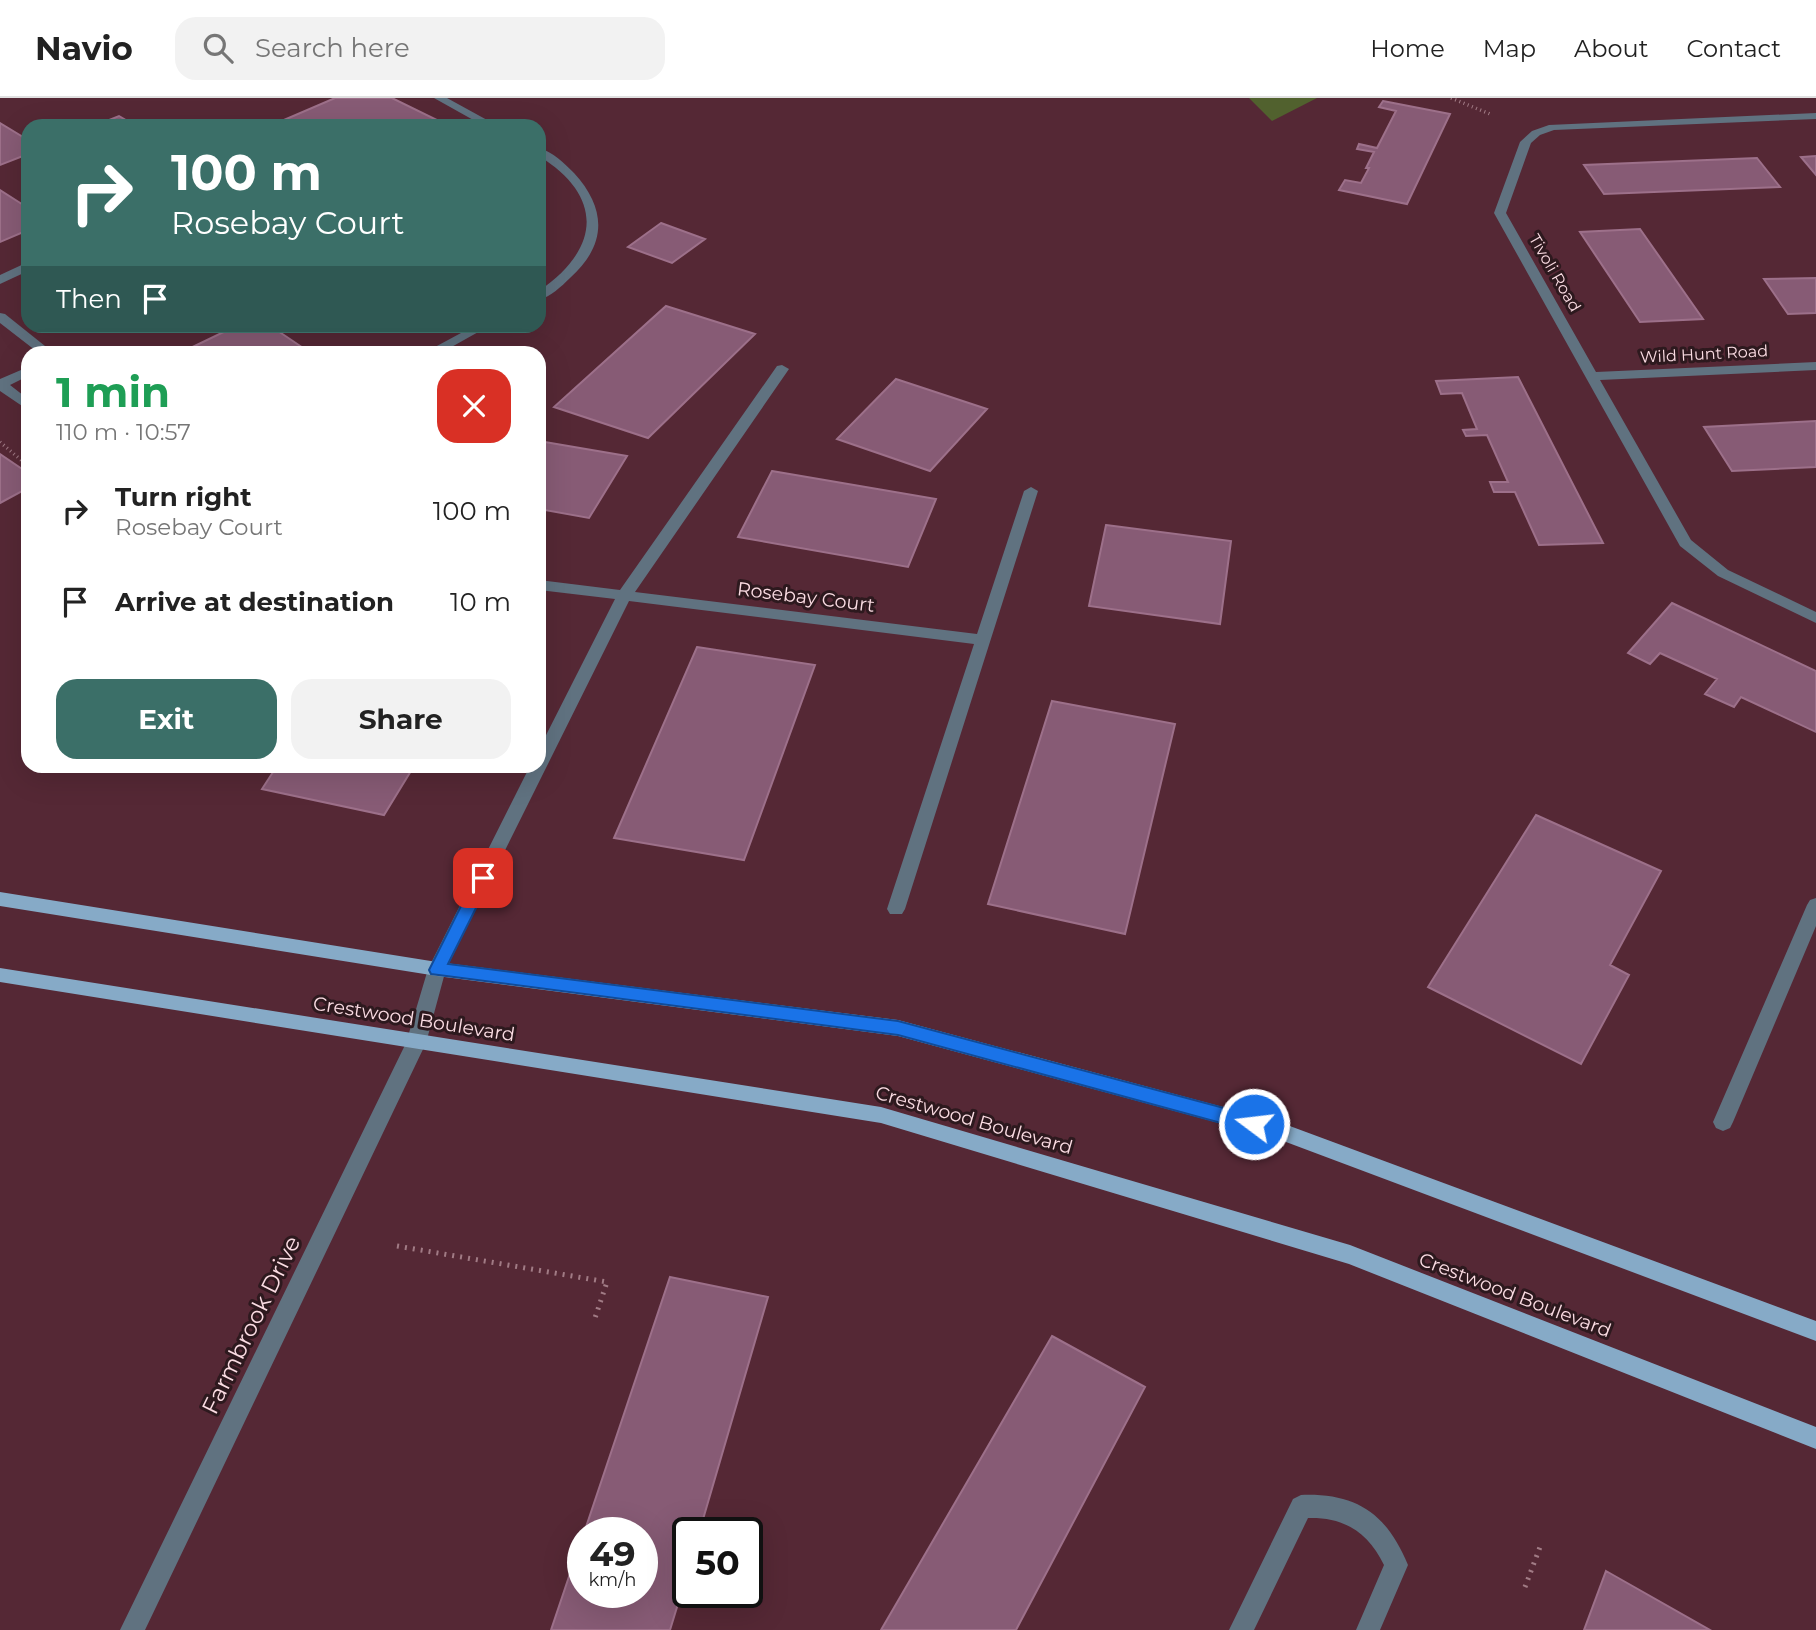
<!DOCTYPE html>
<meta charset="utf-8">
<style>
body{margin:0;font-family:Montserrat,sans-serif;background:#f2f2f2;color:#222;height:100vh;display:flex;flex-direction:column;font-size:26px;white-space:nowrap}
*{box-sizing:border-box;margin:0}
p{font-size:23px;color:#767676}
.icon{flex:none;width:38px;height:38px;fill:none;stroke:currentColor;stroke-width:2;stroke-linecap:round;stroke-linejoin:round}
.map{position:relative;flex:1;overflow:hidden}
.drawer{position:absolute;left:21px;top:248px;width:525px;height:427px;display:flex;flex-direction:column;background:#fff;border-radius:21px;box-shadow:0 7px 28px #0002}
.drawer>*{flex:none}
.guide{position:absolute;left:21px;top:21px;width:525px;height:214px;border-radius:21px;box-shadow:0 7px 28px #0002;background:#3b6f68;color:#fff;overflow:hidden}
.speed{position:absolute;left:567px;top:1419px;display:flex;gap:14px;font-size:35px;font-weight:700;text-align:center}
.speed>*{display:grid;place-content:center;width:91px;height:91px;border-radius:50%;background:#fff;box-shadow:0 7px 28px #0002;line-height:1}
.speed small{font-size:18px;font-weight:400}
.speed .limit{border:4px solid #111;border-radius:10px;background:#fff;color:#111}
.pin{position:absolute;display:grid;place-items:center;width:60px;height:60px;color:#fff;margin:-30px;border-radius:14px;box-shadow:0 4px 10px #0006}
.me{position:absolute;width:77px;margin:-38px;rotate:285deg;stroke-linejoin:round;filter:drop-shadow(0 0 5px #0008)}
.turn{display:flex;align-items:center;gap:24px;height:147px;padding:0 35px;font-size:32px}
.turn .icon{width:91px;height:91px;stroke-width:2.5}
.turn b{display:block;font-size:49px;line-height:60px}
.then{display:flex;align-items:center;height:66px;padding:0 35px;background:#0003;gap:14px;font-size:26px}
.round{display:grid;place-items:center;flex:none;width:74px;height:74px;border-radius:21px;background:#f2f2f2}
.headline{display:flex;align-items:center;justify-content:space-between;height:119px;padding:0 35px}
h1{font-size:42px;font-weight:700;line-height:52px;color:#1e9e55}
.primary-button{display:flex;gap:14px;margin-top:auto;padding:14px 35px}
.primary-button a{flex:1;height:80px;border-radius:21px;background:#3b6f68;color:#fff;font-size:28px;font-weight:700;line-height:80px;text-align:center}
.primary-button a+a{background:#f2f2f2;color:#222}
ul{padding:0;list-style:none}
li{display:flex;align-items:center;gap:21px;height:91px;padding:0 35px}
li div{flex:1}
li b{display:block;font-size:26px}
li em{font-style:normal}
header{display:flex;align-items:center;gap:42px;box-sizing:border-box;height:98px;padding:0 35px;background:#fff;border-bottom:2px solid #e0e0e0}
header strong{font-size:33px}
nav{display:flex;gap:38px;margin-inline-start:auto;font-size:24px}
.search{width:490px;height:63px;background:#f2f2f2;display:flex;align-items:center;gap:18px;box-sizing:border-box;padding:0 24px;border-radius:21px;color:#767676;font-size:26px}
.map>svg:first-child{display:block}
.green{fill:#51612e}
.building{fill:#875b75;stroke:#9d708a;stroke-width:2}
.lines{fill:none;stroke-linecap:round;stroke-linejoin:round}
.path-far1{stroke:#a17b85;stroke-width:3.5;stroke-dasharray:1 3.5;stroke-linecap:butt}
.path{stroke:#a17b85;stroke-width:5;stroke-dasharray:2 6;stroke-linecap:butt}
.minor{fill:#607280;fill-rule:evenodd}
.major{fill:#86aac7;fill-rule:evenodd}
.route{fill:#1a73e8;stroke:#114b97;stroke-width:2}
.labels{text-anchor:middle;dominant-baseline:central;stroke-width:6;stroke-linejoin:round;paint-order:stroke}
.far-street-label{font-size:16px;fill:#fbdce3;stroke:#2d191e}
.street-label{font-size:19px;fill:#fbdce3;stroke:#2d191e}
.near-street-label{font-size:23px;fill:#fbdce3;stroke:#2d191e}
</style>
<header>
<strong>Navio</strong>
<div class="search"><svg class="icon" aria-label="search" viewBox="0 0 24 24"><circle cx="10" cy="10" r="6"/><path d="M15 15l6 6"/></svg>Search here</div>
<nav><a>Home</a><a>Map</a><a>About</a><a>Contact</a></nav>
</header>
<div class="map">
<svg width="1816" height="1532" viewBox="0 0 1816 1532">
<rect width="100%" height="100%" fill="#552835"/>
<!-- green -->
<path class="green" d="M1249,0H1317L1272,23Z"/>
<!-- building -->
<path class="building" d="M335,0H392L441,24L433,28H270Z
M1383,3L1450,16L1407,106L1339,92L1345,82L1361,85L1369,70H1366L1374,54L1357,51L1359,46L1377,50L1396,13L1379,9Z
M119,18L136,28H94Z
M0,25L28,42V56L0,67Z
M1816,58V77L1801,59Z
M1757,60L1780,89L1604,96L1584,67Z
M0,92L28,110V132L0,144Z
M661,125L705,141L672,165L628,149Z
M1640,131L1703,221L1640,224L1580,134Z
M1816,180V215L1788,216L1764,181Z
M666,208L755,236L648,340L554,309Z
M236,228H289L278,233L312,256H178Z
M1518,279L1603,445L1539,447L1515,394H1494L1490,384H1508L1487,337L1466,338L1463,332L1477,331L1462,295L1441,296L1436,283Z
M896,281L987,311L930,373L837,341Z
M1816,323V369L1732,373L1704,329Z
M539,343L627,358L589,420L539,411Z
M0,356L28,375V390L0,405Z
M772,373L936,401L908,469L738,439Z
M1106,427L1231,443L1220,526L1089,508Z
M1672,505L1816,573V634L1741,599L1734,609L1705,596L1717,581L1660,555L1650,566L1628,555Z
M697,549L815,567L744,762L614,740Z
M1052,603L1175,626L1125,836L988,806Z
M277,668H414L384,717L262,691Z
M1536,717L1661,773L1610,867L1629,877L1581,966L1428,889Z
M670,1179L768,1199L699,1435H688V1473L670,1532H551L583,1437V1494H642V1435H584Z
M1052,1238L1145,1289L1016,1532H881Z
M1606,1473L1710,1532H1584Z"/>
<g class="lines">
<!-- path-far1 -->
<path class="path-far1" d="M1451,0L1490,16
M0,344L28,368"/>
<!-- path -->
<path class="path" d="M397,1148L607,1184L595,1220
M1525,1489L1540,1449"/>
<!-- minor -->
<path class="minor" d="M434,0H447L498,28H484Z
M1816,15V21L1554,32L1540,37L1531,45L1506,115L1596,274L1816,264V272L1600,282L1691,442L1728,472L1816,514V525L1718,478L1680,448L1494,115L1520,44L1532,33L1549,27Z
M539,50C553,54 564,65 574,75C607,111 607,147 570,180C561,189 551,198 539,202V193C600,151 605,99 539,58Z
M28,164V173L0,186V177Z
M0,215L5,216L55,256H40L0,225Z
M474,228H489L439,256H422Z
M782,267L789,271L635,494L977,536L1024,393L1031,389L1038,393L905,811L902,816H890L887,811L974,546L629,503L446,871L426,945L145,1532H120L406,945L428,871L530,668H539V651L615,501L539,492V482L620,492L777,268Z
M28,269V278L10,287L28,301V312L0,293V281Z
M1816,800V828L1733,1024L1730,1030L1723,1033L1716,1030L1713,1024L1807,807L1810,802Z
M1301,1397C1357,1395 1387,1416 1408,1467L1380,1532H1356L1384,1467C1368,1434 1344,1419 1308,1420L1254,1532H1229L1293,1401Z"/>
<!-- major -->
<path class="major" d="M0,794L437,864L898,922L1279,1024L1816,1223V1243L1278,1041L898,938L437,878L0,808Z
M0,870L881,1009L1350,1147L1816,1329V1351L1349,1166L881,1025L0,884Z"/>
</g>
<!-- route -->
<path class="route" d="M483,774L491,780L448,866L898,923L1254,1018L1260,1021L1263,1026L1260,1032L1254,1034L898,937L431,876L429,872L475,780Z"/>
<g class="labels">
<!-- far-street labels -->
<g class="far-street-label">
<text transform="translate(1555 175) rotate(60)">Tivoli Road</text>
<text transform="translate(1704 256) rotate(-3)">Wild Hunt Road</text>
</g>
<!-- street labels -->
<g class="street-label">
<text transform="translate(806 499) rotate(7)">Rosebay Court</text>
<text transform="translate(414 921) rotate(9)">Crestwood Boulevard</text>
<text transform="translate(974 1022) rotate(16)">Crestwood Boulevard</text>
<text transform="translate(1515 1197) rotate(21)">Crestwood Boulevard</text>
</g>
<!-- near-street labels -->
<g class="near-street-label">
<text transform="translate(251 1227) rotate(-64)">Farmbrook Drive</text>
</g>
</g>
</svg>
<div class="speed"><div>49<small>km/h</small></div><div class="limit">50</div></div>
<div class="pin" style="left:483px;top:780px;background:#d93025"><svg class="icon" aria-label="arrive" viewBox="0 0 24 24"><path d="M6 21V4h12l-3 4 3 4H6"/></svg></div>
<svg class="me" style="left:1254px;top:1026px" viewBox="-20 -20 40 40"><circle r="17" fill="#1a73e8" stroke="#fff" stroke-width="3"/><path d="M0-11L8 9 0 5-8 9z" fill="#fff"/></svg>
<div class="guide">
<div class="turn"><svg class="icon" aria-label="right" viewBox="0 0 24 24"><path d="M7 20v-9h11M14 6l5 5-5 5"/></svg><div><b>100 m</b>Rosebay Court</div></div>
<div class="then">Then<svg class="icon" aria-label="arrive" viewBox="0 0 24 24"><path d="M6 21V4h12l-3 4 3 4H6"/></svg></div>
</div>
<section class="drawer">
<div class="headline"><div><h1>1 min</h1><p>110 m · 10:57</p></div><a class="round" style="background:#d93025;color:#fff"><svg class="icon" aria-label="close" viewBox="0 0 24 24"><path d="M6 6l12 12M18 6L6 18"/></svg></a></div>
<ul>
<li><svg class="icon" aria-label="right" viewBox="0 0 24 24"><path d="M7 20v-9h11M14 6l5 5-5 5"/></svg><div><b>Turn right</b><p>Rosebay Court</p></div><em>100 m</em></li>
<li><svg class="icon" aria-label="arrive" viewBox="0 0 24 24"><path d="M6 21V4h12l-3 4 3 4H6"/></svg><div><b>Arrive at destination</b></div><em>10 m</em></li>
</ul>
<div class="primary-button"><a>Exit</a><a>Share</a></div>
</section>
</div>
